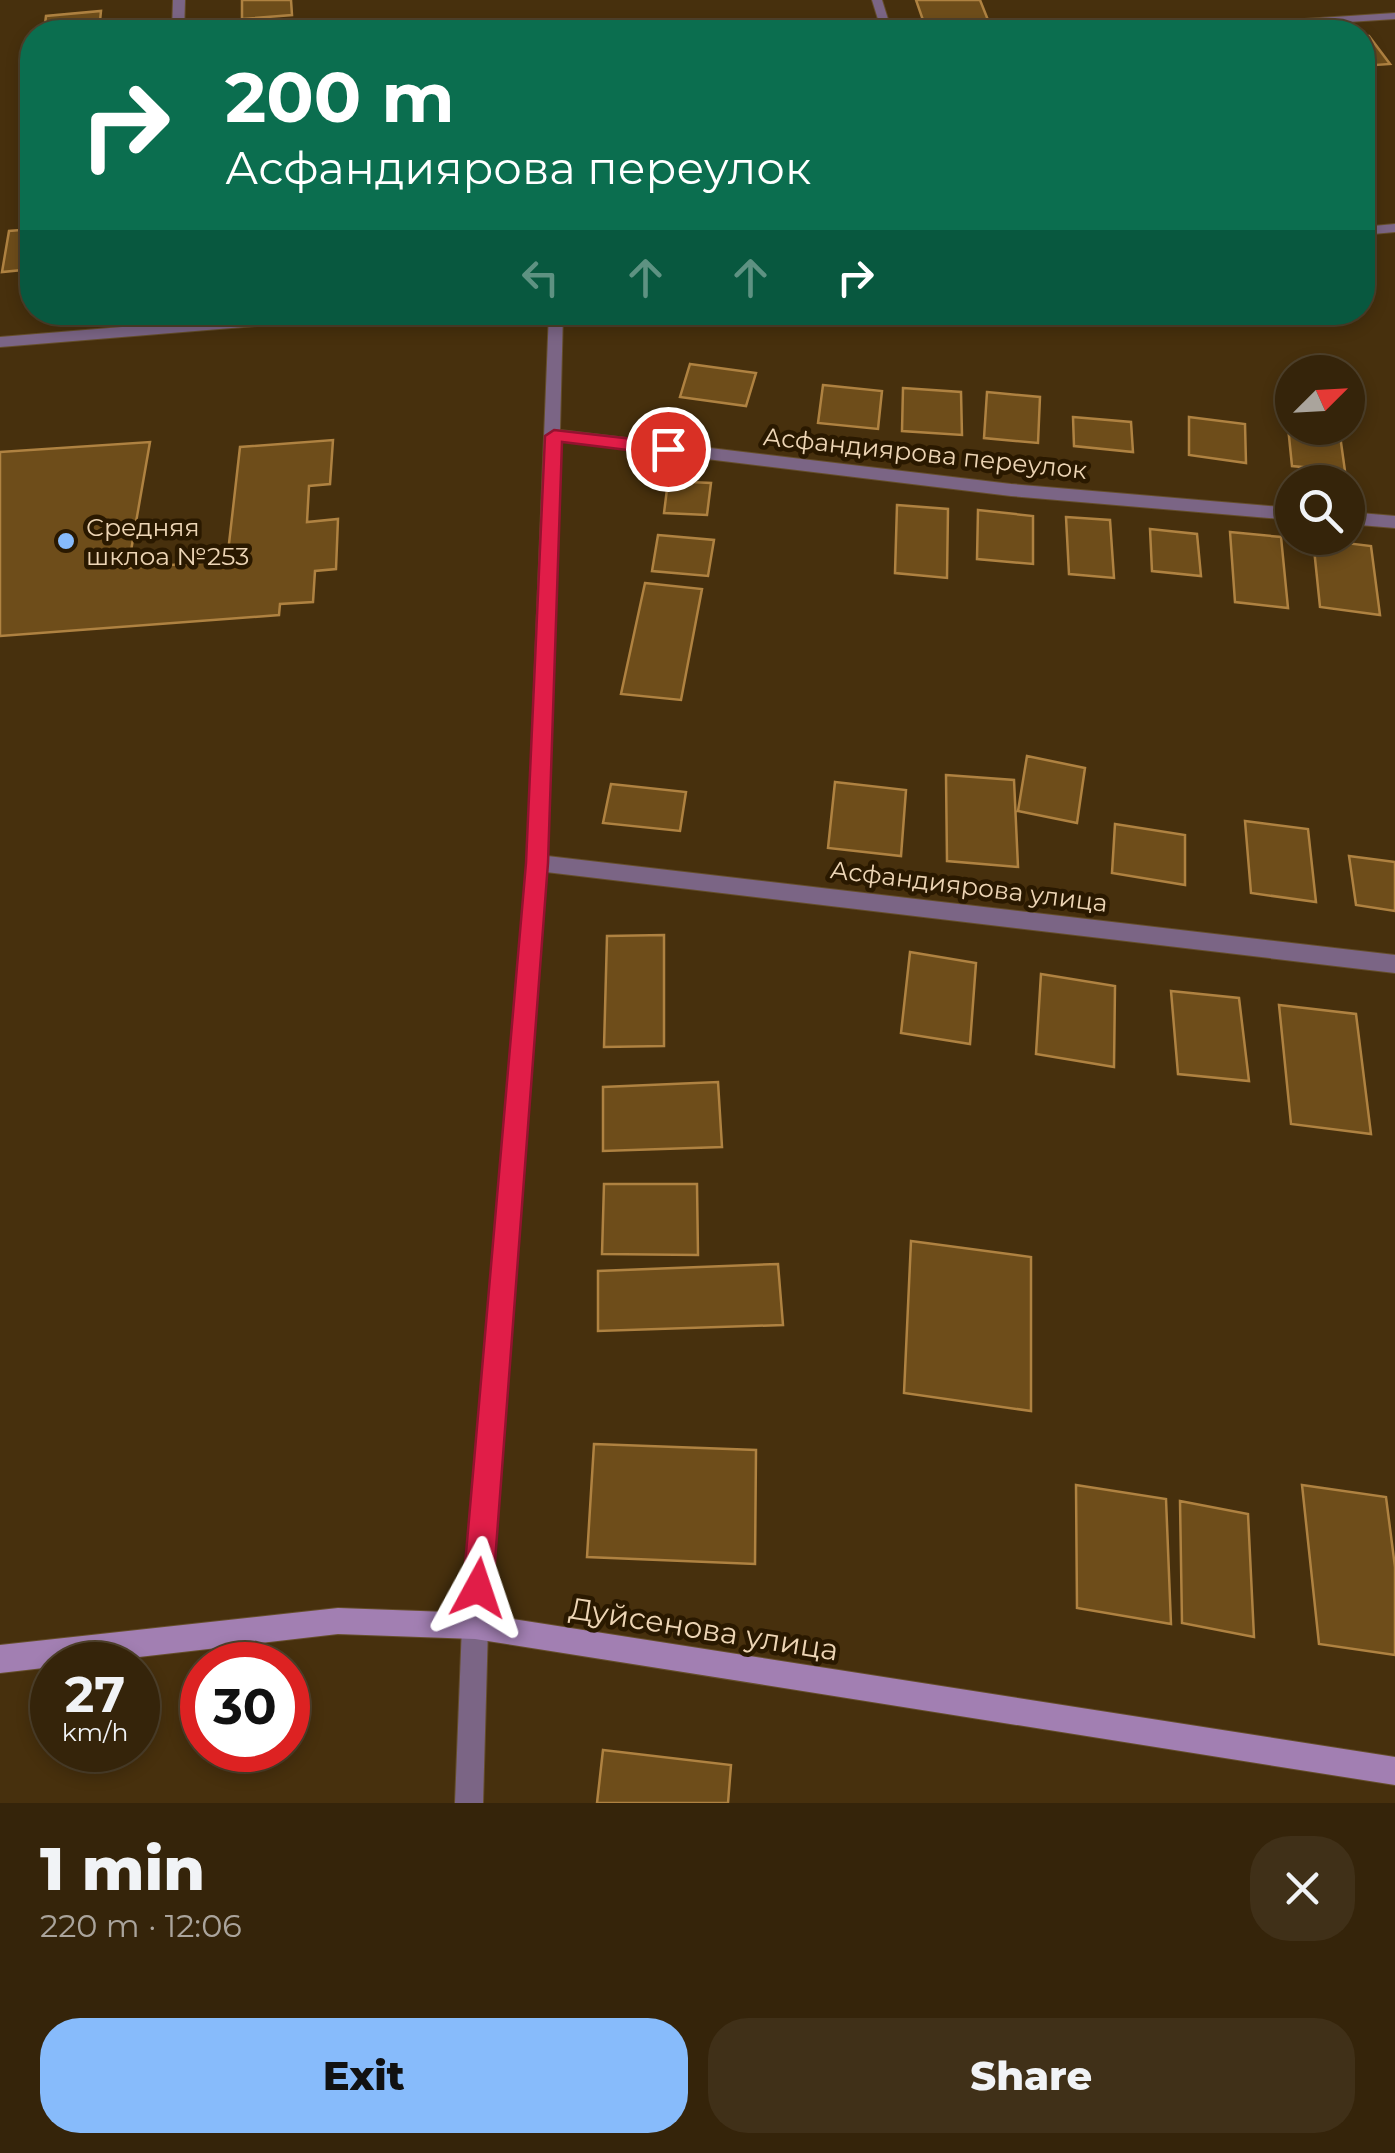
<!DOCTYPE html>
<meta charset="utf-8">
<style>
body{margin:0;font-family:Montserrat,sans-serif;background:#403018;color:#f1f3f6;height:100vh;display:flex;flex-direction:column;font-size:38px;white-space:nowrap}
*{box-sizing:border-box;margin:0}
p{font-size:32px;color:#aaa49c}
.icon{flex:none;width:55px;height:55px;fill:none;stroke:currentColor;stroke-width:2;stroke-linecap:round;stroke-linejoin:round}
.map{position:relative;height:1803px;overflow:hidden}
.panel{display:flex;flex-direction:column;background:#35240a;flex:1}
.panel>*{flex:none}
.hud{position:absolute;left:20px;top:20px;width:1355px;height:305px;border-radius:40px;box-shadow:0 5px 15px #0003,0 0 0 2px #4f412b;background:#0b6e4f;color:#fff;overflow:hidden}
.needle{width:65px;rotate:66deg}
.controls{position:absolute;left:1275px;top:355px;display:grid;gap:20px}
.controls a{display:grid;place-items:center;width:90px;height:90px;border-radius:50%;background:#35240a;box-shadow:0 5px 15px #0003,0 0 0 2px #4f412b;font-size:50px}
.speed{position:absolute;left:30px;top:1642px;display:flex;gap:20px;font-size:50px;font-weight:700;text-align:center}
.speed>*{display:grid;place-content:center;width:130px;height:130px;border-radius:50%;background:#35240a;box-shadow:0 5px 15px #0003,0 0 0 2px #4f412b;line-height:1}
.speed small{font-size:25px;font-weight:400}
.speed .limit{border:15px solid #d22;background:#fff;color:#111}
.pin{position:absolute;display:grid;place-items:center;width:85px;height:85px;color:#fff;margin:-42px;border:5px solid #fff;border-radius:50%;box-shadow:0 2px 10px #0007}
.me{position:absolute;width:110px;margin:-55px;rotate:5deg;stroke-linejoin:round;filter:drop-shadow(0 0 8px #0008)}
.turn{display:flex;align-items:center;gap:35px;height:210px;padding:0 40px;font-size:45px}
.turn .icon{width:130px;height:130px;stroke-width:2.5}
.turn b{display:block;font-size:70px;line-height:85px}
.lanes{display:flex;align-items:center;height:95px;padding:0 40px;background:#0003;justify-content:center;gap:50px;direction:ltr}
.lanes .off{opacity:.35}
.round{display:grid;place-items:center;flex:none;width:105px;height:105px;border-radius:40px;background:#403018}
.head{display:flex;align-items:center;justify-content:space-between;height:170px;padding:0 40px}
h1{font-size:60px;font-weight:800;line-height:75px}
.button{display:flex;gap:20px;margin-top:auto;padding:20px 40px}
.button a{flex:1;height:115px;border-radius:40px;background:#87bbfb;color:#111;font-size:40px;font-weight:800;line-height:115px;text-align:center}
.button a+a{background:#403018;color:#f1f3f6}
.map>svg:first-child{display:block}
.building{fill:#6e4d1a;stroke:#af8241;stroke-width:2.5}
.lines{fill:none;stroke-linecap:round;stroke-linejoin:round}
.lane-casing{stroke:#654e2b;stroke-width:2}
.street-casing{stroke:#654e2b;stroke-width:2}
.secondary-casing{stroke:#654e2b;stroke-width:2}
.lane{fill:#7b6585;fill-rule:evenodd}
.street{fill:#7b6585;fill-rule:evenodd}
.secondary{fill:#a27fb2;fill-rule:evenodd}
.route{fill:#e11d48;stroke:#92132f;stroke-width:2.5}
.poi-dot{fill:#87bbfb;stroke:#2a1900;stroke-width:4}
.labels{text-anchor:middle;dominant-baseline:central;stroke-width:9;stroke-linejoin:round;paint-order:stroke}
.street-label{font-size:25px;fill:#edd5b5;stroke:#2a1900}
.poi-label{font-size:25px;fill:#edd5b5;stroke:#2a1900;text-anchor:start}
.near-street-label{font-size:30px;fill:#edd5b5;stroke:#2a1900}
</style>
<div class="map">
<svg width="1395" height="1803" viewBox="0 0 1395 1803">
<rect width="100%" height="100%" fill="#47300d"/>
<!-- building -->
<path class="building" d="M242,0H291L292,15L242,19Z
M916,0H980L988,20L924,23Z
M101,11L99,31L44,32L46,16Z
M1362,36H1369L1390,64L1362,66Z
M32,229V269L2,272L9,231Z
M1082,312H1132L1134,317L1088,323Z
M1145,312H1192L1196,320L1151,324Z
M690,364L756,373L746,406L680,397Z
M823,385L882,391L878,429L818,423Z
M903,388L961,392L962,435L902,431Z
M987,392L1040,397L1038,443L984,438Z
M1286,407L1292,408V428H1339L1345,471L1292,466Z
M1073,417L1131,422L1133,452L1074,446Z
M1189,417L1245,424L1246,463L1189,455Z
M333,440L330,484L309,486L307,522L338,519L336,569L315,571L313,602L280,604L279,615L0,636V452L150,442L128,568L227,561L240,447Z
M668,481L711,483L707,515L664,513Z
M897,505L948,509L947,578L895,573Z
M978,510L1033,516V564L977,559Z
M1066,517L1110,520L1114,578L1069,574Z
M1150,529L1197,534L1201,576L1152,571Z
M1230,532L1281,537L1288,608L1235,602Z
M658,535L714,540L708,576L652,571Z
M1313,539L1371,546L1380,615L1320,607Z
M645,583L702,589L681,700L621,694Z
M1027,756L1085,768L1077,823L1018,811Z
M946,775L1014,780L1018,867L947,861Z
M835,782L906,790L901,856L828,848Z
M611,784L686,792L680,831L603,823Z
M1245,821L1308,829L1316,902L1251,893Z
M1115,824L1185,835V885L1112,873Z
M1349,856L1395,862V911L1356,905Z
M664,935V1046L604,1047L607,936Z
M910,952L976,963L970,1044L901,1033Z
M1041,974L1115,986L1114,1067L1036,1054Z
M1171,991L1239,998L1249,1081L1178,1074Z
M1279,1005L1356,1014L1371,1134L1291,1124Z
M718,1082L722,1147L603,1151V1087Z
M604,1184H697L698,1255L602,1254Z
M911,1241L1031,1257V1411L904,1393Z
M778,1264L783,1325L598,1331V1271Z
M594,1444L756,1450L755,1564L587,1557Z
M1076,1485L1166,1499L1171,1624L1077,1608Z
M1302,1485L1386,1497L1395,1567V1655L1319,1644Z
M1180,1501L1248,1514L1254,1637L1182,1623Z
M603,1750L731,1765L728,1803H597Z"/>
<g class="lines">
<!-- lane casing -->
<g class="lane-casing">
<path id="lane" d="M872,0H882L892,32H882Z
M1395,13V19L1194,32H1150L1155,29Z"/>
</g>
<!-- street casing -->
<g class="street-casing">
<path id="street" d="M173,0H185L184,32H172Z
M1395,224V232L1362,235V227Z
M305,312H374L367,317L0,347V337Z
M549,312H563L560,430L1011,484L1292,508V520L1011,496L559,441L547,856L1395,955V973L546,872L488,1626L483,1803H455L462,1626L527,863Z
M1348,512L1395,516V528L1348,524Z"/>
</g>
<!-- secondary casing -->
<g class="secondary-casing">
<path id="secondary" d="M338,1608L475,1613L1395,1757V1785L475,1639L338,1634L0,1673V1645Z"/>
</g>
<!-- lane -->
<use href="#lane" class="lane"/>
<!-- street -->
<use href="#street" class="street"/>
<!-- secondary -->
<use href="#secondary" class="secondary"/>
</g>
<!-- route -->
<path class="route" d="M554,430L668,443L677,449L668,455L562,442L548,863L493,1588L488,1598L478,1603L467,1598L463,1588L526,863L545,436Z"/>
<!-- markers -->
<circle class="poi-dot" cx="66" cy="541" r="10"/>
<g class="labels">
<!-- street labels -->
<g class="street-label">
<text transform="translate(925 453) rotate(6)">Асфандиярова переулок</text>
<text transform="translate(969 886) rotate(7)">Асфандиярова улица</text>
</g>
<!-- poi labels -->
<g class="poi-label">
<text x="86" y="527">Средняя<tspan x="86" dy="29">шклоа №253</tspan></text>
</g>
<!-- near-street labels -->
<g class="near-street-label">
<text transform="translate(704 1629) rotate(9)">Дуйсенова улица</text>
</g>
</g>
</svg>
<div class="controls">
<a><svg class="needle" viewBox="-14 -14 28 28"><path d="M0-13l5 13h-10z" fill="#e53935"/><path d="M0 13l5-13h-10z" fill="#aaa49c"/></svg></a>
<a><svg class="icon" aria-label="search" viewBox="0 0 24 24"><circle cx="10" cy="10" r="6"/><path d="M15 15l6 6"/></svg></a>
</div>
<div class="speed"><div>27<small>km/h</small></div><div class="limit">30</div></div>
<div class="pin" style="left:668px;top:449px;background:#d93025"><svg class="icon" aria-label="arrive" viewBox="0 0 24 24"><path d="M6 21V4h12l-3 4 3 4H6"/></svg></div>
<svg class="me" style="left:478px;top:1588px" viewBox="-20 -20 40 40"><path d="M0-17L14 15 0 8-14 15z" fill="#e11d48" stroke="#fff" stroke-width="4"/></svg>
<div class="hud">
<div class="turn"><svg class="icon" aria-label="right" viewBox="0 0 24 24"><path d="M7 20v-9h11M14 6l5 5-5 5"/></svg><div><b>200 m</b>Асфандиярова переулок</div></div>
<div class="lanes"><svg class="icon off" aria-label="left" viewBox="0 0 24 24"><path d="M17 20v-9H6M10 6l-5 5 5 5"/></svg><svg class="icon off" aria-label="ahead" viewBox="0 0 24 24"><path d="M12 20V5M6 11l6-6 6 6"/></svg><svg class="icon off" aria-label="ahead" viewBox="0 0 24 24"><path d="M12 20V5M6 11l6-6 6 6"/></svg><svg class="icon" aria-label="right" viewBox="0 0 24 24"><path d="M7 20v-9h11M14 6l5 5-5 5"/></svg></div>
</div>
</div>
<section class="panel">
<div class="head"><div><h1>1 min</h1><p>220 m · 12:06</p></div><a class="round"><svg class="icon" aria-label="close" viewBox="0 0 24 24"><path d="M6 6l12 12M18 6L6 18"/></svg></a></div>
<div class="button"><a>Exit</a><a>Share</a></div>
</section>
